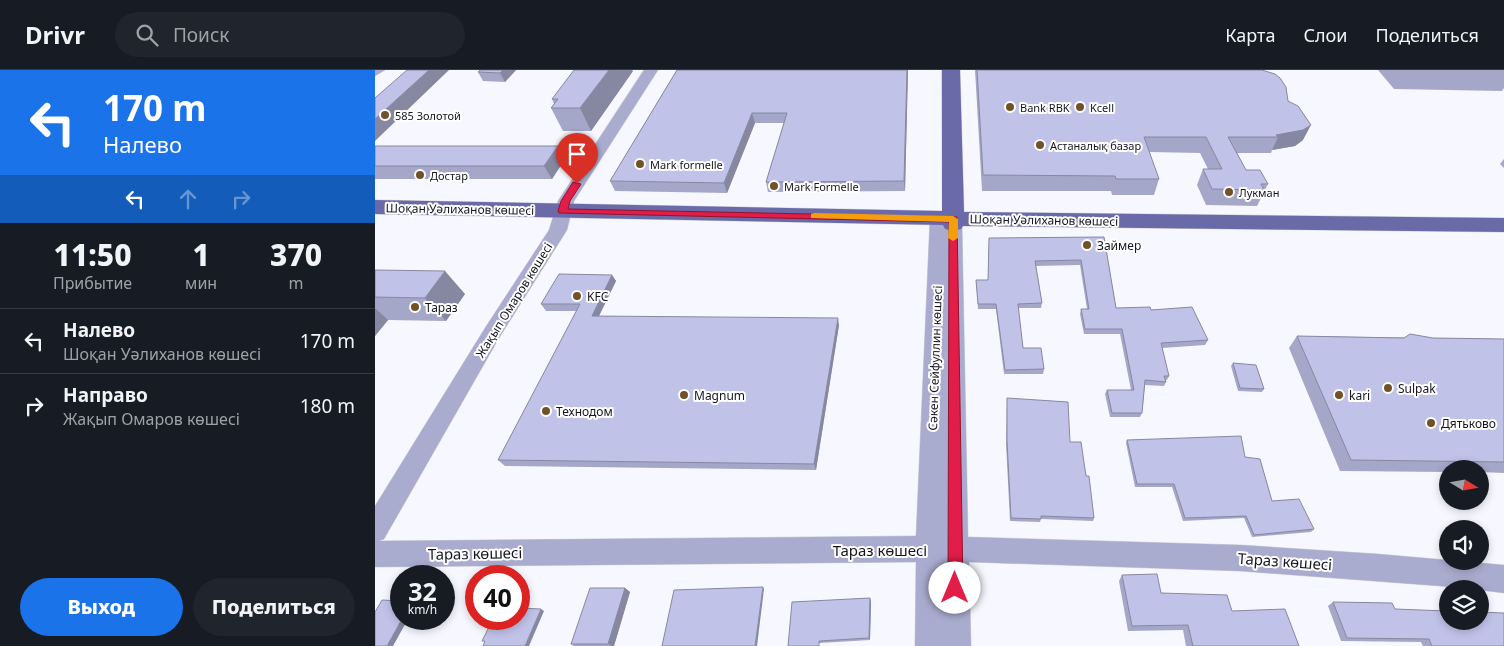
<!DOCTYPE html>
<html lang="ru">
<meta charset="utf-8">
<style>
body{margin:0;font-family:"Noto Sans",sans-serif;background:#20242c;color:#f1f3f6;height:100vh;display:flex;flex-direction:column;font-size:19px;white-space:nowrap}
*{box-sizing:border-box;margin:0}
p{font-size:16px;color:#9ea1a6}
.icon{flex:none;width:28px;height:28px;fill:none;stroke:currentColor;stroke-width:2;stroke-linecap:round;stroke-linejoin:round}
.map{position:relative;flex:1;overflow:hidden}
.details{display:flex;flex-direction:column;background:#171b24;width:375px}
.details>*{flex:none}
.banner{background:#1a73e8;color:#fff;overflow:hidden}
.needle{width:32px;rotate:101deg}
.fabs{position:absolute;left:1064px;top:390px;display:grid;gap:10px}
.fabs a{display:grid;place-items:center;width:50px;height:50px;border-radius:50%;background:#171b24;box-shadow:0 2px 8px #0003;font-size:25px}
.speed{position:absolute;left:15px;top:495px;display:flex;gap:10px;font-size:25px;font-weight:700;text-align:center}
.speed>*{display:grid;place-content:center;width:65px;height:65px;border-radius:50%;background:#171b24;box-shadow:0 2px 8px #0003;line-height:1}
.speed small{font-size:12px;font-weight:400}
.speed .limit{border:8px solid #d22;background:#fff;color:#111}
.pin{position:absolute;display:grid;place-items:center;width:42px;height:42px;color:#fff;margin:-51px -21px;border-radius:50% 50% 50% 0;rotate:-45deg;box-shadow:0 0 5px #0007}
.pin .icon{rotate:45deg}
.me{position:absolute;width:55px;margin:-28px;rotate:0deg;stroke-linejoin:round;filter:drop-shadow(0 0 4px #0008)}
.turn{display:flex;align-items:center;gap:18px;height:105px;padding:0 20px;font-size:22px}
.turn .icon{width:65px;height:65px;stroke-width:2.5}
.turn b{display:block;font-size:35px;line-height:42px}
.lanes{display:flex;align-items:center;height:48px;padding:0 20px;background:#0003;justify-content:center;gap:25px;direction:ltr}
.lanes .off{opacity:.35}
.eta{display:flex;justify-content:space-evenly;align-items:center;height:85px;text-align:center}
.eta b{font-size:30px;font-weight:800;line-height:35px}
.cta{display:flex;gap:10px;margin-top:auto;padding:10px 20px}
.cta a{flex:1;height:58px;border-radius:30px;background:#1a73e8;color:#fff;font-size:20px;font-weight:800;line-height:58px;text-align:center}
.cta a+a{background:#20242c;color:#f1f3f6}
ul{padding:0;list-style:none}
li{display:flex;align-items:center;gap:15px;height:65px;padding:0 20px;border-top:1px solid #363941}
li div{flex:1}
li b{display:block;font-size:19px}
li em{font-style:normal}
header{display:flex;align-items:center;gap:30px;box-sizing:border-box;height:70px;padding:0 25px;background:#171b24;border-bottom:1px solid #363941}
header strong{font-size:24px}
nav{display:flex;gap:28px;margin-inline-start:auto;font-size:18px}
.search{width:350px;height:45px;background:#20242c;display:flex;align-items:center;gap:12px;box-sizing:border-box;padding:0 18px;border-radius:28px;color:#9ea1a6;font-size:19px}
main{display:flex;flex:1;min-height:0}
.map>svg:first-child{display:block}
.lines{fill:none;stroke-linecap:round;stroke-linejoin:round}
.minor-casing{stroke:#d3d4db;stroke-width:1}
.major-casing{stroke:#d3d4db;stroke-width:1}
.minor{fill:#aaaccf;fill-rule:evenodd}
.major{fill:#6a6aa9;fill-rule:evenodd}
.wall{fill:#a5a7c8}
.shaded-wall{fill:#8688a2}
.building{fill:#c0c2e8;stroke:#8688a2}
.route{fill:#e11d48;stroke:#92132f}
.slow{fill:#f59e0b}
.poi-dot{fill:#715127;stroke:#fff;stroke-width:2}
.labels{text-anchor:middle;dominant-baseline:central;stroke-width:4;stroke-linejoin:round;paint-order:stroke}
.far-poi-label{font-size:11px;fill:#141521;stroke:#fff;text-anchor:start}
.street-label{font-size:12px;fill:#141521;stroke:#fff}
.poi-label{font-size:12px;fill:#141521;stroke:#fff;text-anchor:start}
.near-street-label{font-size:15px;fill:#141521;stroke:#fff}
</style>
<header>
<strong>Drivr</strong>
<div class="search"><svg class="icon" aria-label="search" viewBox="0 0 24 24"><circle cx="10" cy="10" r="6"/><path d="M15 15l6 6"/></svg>Поиск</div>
<nav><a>Карта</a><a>Слои</a><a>Поделиться</a></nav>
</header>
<main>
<section class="details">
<div class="banner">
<div class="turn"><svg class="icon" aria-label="left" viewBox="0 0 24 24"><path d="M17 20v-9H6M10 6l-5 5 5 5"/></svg><div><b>170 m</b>Налево</div></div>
<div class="lanes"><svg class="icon" aria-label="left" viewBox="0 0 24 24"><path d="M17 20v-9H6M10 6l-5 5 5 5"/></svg><svg class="icon off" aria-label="ahead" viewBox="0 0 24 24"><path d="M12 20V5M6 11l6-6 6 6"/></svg><svg class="icon off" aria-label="right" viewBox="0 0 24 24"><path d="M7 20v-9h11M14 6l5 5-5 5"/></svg></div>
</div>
<div class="eta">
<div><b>11:50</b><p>Прибытие</p></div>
<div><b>1</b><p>мин</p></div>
<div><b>370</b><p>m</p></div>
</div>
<ul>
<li><svg class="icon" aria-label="left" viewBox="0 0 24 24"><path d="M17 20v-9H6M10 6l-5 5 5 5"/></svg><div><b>Налево</b><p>Шоқан Уәлиханов көшесі</p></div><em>170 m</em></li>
<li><svg class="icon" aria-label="right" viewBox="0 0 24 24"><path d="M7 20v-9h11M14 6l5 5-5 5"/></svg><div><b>Направо</b><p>Жақып Омаров көшесі</p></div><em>180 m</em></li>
</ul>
<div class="cta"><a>Выход</a><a>Поделиться</a></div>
</section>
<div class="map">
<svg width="1129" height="576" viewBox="0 0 1129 576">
<rect width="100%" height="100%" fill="#f7f8ff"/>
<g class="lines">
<!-- minor casing -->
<g class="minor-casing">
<path id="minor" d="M0,0H10L0,6Z
M269,0H283L199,131L192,160L124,268L9,469L4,471L541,466L555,148L558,144L564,142L570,144L573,150L578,148L584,150L587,154L593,467L865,475L1003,484L1129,495V523L1105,520V519L865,501L594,492L596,576H540L541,492L0,497V436L110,258L174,160L183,131Z"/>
</g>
<!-- major casing -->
<g class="major-casing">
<path id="major" d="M567,0H585L589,142L1129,148V162L588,156L586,159L578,161L570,159L568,155L0,144V130L567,141Z"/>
</g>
<!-- minor -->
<use href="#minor" class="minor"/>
<!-- major -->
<use href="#major" class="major"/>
</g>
<!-- wall -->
<path class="wall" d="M105,0H141L130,12L108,11L103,2Z
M302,0H533L530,121L393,122L391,112L409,53H380L352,123L240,121L235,111Z
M600,0H887L913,31L928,70L920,76L897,80L896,83H862L871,100L893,114L882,136L831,135L822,115L828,99H833L825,83L774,82L784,109L779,125H737L736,121H607Z
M1003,0H1129V18L1127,21L1019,19Z
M258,1L216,61H188L176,38L179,34L177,29Z
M0,76H183L190,89L177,109H0Z
M1129,89V98L1125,94Z
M729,167L741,238L776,240L833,270L830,275L787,278L794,306L792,310H791V312L789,316L770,315L767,343L765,347H735L730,324L732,320H756L745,264H709L705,244L706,239H712L705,195L661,196L667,233L666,238H643L648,278L669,299L668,304H629L621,239H603L601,210H613L614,173Z
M0,200L90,224L71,251L13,250L0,266Z
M237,205L241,211L224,246L464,255L441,400L130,396L123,390L202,241H171L166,234Z
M922,266L1129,269V403L1105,402V399H1072V402L965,401L914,278Z
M858,293L889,319L887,322L863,321L856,296Z
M632,328L695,372L711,406L719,448L718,451L666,449L665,452L635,451L631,374Z
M752,370L870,387L897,431L939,459L936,462L877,467L869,448L808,451L797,417H760L751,373Z
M747,505L786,523L857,541L924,576H811L808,560L753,561L744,511Z
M250,518L255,522L239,576H199L196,574Z
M496,531L495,570L445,573L413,576Z
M958,532L1020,539L1129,576H1048L1046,572L966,571L953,536Z"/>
<!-- shaded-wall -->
<path class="shaded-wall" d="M54,0H74L0,71V49Z
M128,0H141L130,12L125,3Z
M234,0H257L258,1L216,61L205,38Z
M532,0H533L530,121L529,111Z
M377,43L380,53L352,123L349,113Z
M936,55L928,70L920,76L897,80L903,67L901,65Z
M183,76L190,89L177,109L169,96Z
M70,201L90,224L71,251L50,228Z
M237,205L241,211L221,252L217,246Z
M0,238L13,250L0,266Z
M463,248L464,255L441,400L439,394Z
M388,517L389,519L382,576H380Z
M250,518L255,522L239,576H237L233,574Z
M495,528L496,531L495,570L494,568Z
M166,539L169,541L154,576H150Z
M27,549H33L18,576H12Z"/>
<!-- building -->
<path class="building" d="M32,0H54L0,49V28Z
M105,0H128L125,3L103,2Z
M199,0H234L205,38H176L183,29H177Z
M302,0H532L529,111L391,112L412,43H377L349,113L235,111Z
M602,0H887L900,4L905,8L911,17L913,31L923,36L936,55L928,60L901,65L903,67H853L871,100H885L893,114H886L889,120L837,119L828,99H847L831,67H769L784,109H741L740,106L608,105Z
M0,76H183L169,96H0Z
M729,167L741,238L775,237L776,240L817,237L833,270L786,273L794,306H789L791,312L770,310L767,343H737L732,320H759L747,259H710L706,239H714L706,190L660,191L667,233L643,234L648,278H666L669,299L630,300L621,234H603L601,210H613L614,168Z
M0,200L70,201L50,228L0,227Z
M184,204L237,205L217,246L463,248L439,394L123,390L205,234H166Z
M1035,264L1058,268L1129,269V392L976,390L922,266L1029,268Z
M858,293L881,295L889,319L865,318Z
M632,328L693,332L695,372H706L711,406H714L719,448L666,446V449L636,448L632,371Z
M866,366L870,387L885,389L897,431L924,429L939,459L879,465L871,446L810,448L799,414H762L752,370Z
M782,504L786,523L852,525L857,541L910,539L924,576H818L813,555L757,556L747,505Z
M388,517L380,576H287L299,520Z
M215,518H250L233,574H196Z
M495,528L494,568L444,571V576H413L417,532Z
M7,530L26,531V549H27L12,576H0V542Z
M958,532L1017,533L1020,539L1072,541V551H1105V542L1129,543V576H1057L1054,569L972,568Z
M144,538L166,539L150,576H108L110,571H107L118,549H144Z"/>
<!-- route -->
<path class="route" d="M198,112L206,114L195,131L193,139L582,147L588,518L585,523L580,525L575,523L573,518L574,152L184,143L183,141L186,131Z"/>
<!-- slow -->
<path class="slow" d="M439,143L578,146L583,149V168L578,171L573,168L574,152L436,148V144Z"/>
<!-- markers -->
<g class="poi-dot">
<circle cx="635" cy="37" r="5"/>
<circle cx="705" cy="37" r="5"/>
<circle cx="10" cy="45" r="5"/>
<circle cx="665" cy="75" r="5"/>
<circle cx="265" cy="94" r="5"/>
<circle cx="45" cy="105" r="5"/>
<circle cx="399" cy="116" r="5"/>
<circle cx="854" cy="122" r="5"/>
<circle cx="712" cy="175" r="5"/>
<circle cx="202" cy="226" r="5"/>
<circle cx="40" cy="237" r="5"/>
<circle cx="1013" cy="318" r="5"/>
<circle cx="309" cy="325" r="5"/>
<circle cx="964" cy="325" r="5"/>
<circle cx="171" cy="341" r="5"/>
<circle cx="1056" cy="353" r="5"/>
</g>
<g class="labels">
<!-- far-poi labels -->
<g class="far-poi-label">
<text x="645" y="37">Bank RBK</text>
<text x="715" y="37">Kcell</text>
<text x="20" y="45">585 Золотой</text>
<text x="675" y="75">Астаналық базар</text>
<text x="275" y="94">Mark formelle</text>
<text x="55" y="105">Достар</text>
<text x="409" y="116">Mark Formelle</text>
<text x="864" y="122">Лукман</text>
</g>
<!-- street labels -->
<g class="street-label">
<text transform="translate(85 139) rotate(1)">Шоқан Уәлиханов көшесі</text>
<text transform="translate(669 150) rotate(1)">Шоқан Уәлиханов көшесі</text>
<text transform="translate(139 230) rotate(-58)">Жақып Омаров көшесі</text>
<text transform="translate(560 288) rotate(-88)">Сәкен Сейфуллин көшесі</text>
</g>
<!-- poi labels -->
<g class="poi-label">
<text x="722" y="175">Займер</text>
<text x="212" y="226">KFC</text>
<text x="50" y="237">Тараз</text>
<text x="1023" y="318">Sulpak</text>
<text x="319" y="325">Magnum</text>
<text x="974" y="325">kari</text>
<text x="181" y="341">Технодом</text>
<text x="1066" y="353">Дятьково</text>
</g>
<!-- near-street labels -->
<g class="near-street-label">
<text x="505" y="480">Тараз көшесі</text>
<text transform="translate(100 483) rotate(-1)">Тараз көшесі</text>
<text transform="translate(910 491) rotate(4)">Тараз көшесі</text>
</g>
</g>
</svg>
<div class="fabs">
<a><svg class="needle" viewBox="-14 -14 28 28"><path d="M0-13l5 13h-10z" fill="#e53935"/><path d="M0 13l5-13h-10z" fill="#9ea1a6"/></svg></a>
<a><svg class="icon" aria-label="sound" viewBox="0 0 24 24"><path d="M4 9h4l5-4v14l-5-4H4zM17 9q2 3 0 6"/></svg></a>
<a><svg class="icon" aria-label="layers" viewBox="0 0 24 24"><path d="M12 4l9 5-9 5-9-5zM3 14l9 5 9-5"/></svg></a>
</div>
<div class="speed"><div>32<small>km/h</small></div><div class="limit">40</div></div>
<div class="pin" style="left:202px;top:114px;background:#d93025"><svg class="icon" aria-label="arrive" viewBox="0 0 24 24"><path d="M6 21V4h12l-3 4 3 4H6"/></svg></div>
<svg class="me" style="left:580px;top:518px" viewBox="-20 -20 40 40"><circle r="19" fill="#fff"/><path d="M0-13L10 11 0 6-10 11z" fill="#e11d48"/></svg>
</div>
</main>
